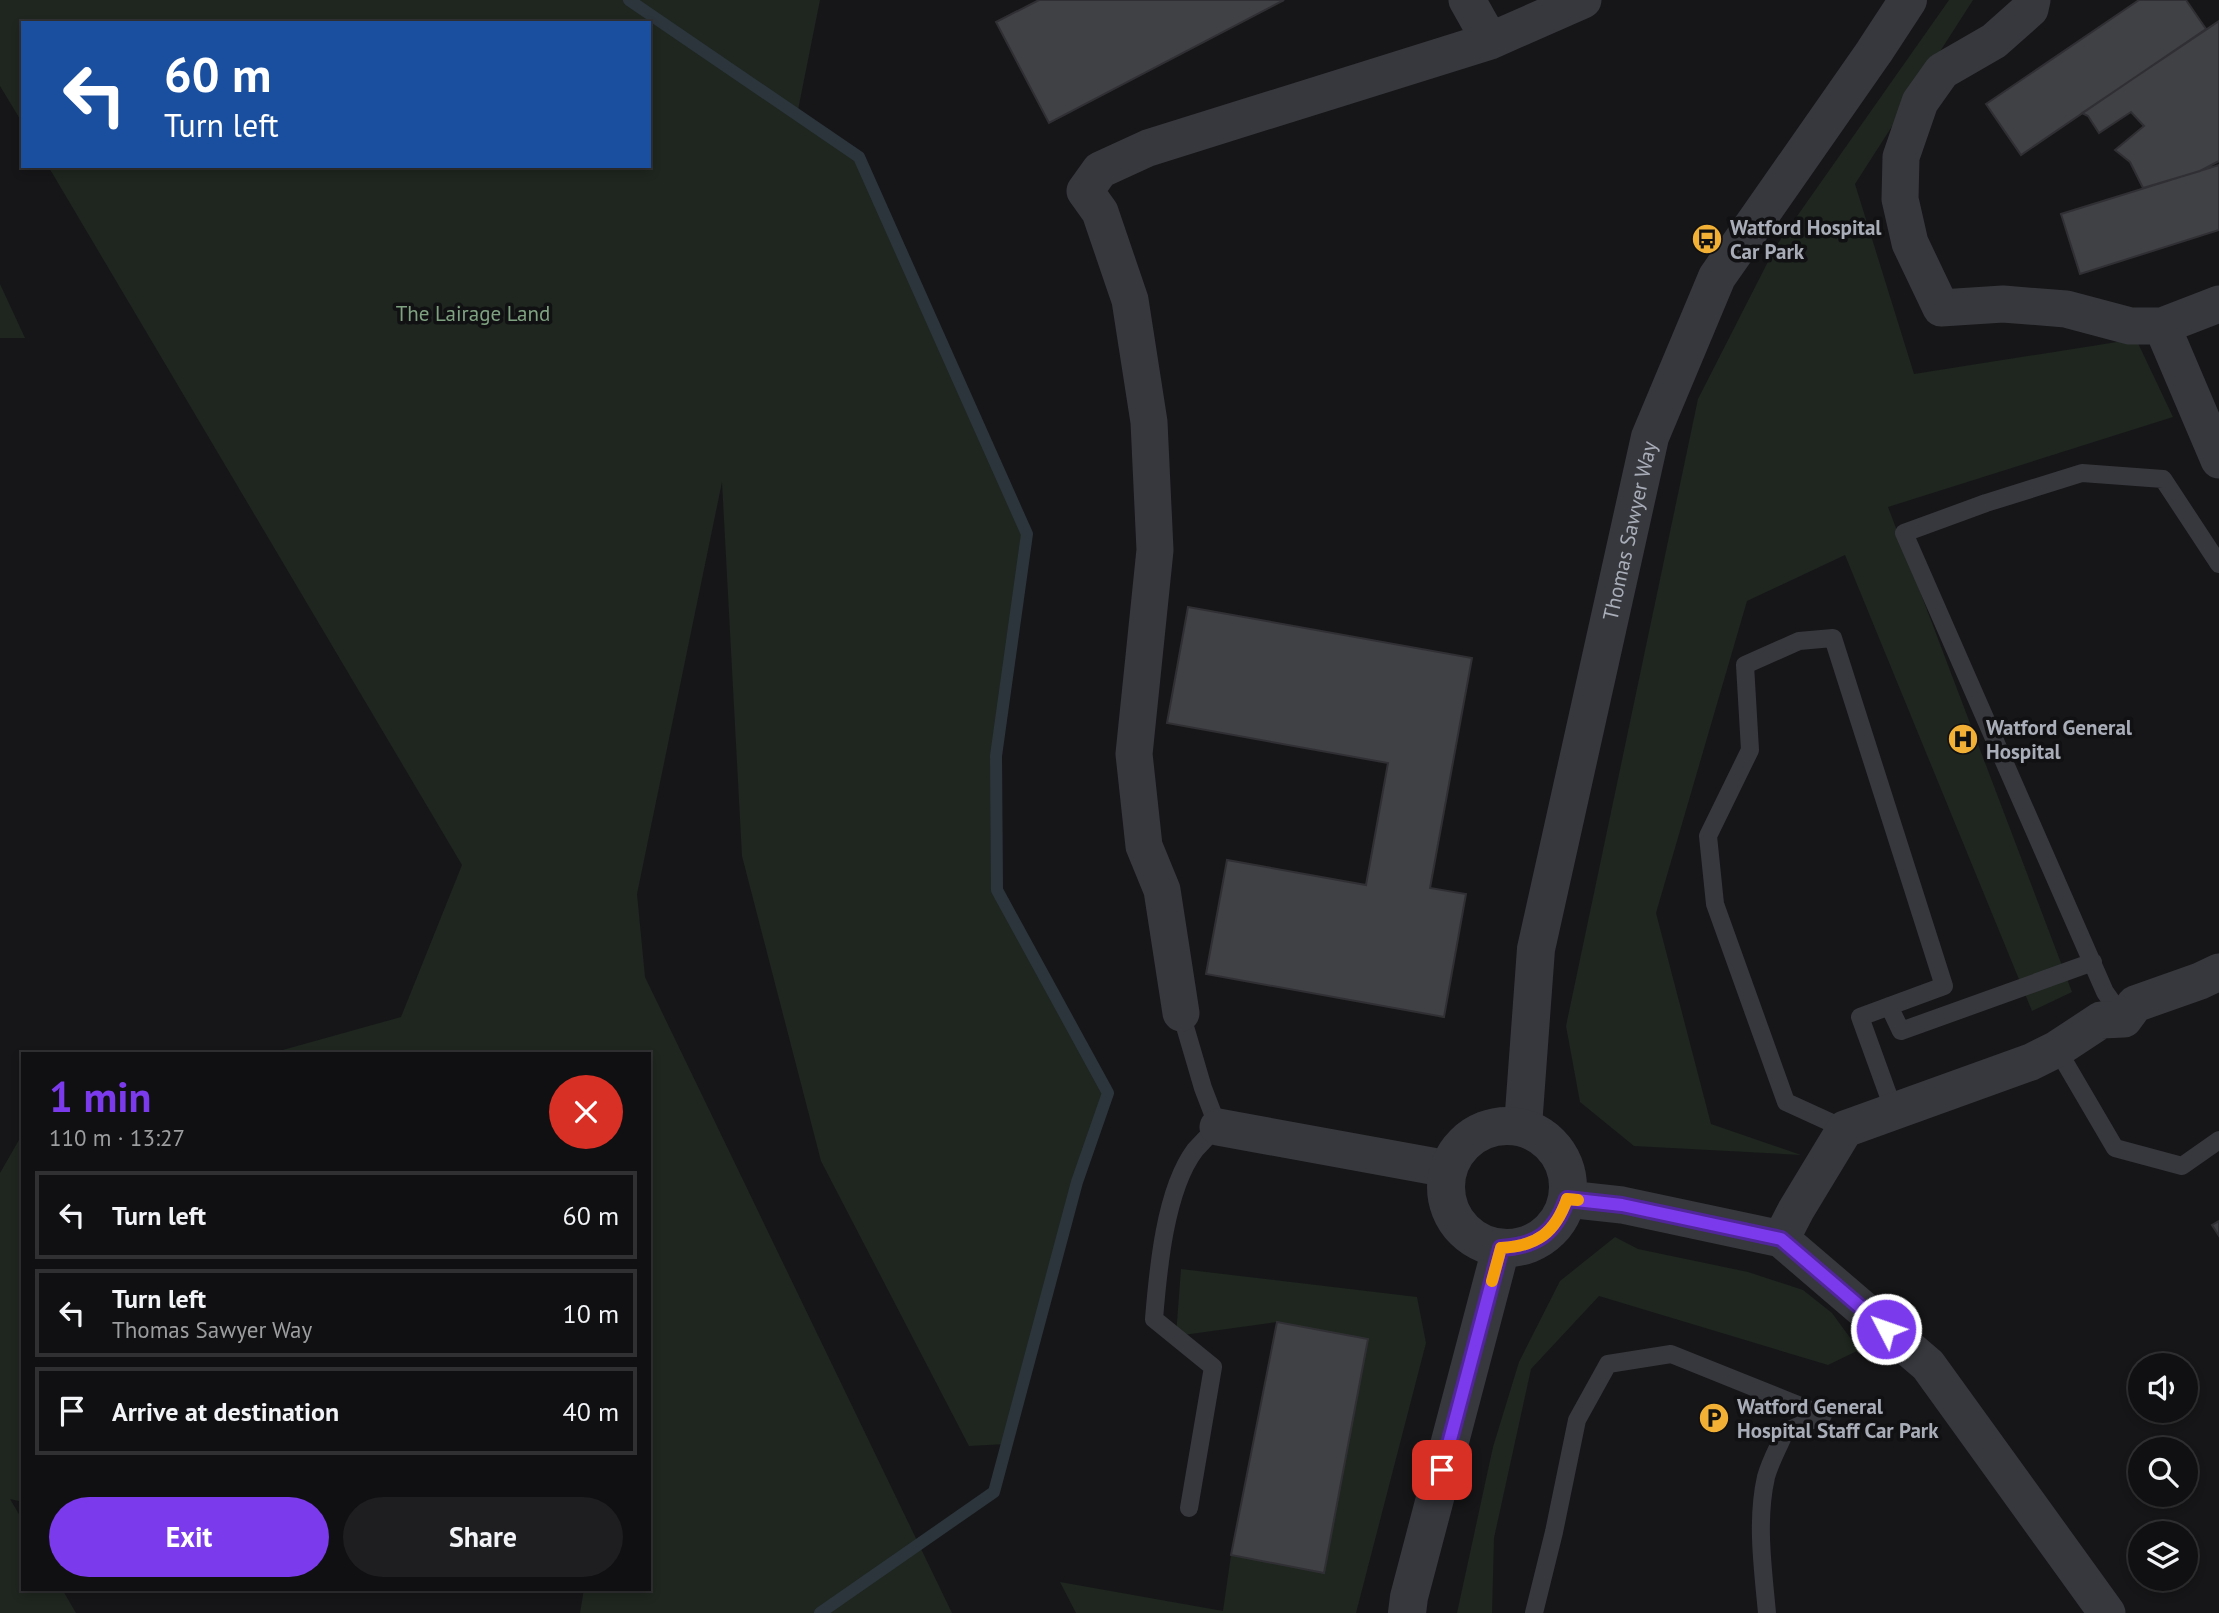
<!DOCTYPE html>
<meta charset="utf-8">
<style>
body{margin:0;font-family:"PT Sans",sans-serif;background:#1e1e20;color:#f1f3f6;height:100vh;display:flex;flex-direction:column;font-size:26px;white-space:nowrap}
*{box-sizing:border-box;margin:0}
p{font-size:23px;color:#9c9d9f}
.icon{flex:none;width:38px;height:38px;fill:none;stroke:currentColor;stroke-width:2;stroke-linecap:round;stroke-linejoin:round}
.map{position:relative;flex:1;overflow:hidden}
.side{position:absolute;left:21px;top:1052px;width:630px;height:539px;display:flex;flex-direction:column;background:#101012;border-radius:0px;box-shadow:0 4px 10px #0003,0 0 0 2px #303032}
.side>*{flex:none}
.hud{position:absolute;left:21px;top:21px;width:630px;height:147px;border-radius:0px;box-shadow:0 4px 10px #0003,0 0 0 2px #303032;background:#1a4fa0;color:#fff;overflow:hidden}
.tools{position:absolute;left:2128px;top:1353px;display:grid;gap:14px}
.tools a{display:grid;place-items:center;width:70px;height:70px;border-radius:50%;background:#101012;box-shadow:0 4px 10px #0003,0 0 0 2px #303032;font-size:35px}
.pin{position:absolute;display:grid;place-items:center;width:60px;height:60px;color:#fff;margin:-30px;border-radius:14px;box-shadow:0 4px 10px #0006}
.me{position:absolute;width:77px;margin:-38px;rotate:311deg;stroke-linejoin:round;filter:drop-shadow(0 0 5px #0008)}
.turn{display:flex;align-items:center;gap:24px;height:147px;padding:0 28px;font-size:32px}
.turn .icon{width:91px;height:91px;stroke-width:2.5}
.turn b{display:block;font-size:49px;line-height:60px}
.round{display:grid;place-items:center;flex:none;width:74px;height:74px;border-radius:37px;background:#1e1e20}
.summary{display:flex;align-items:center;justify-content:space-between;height:119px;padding:0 28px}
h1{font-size:42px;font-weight:600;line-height:52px;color:#7c3aed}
.action{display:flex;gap:14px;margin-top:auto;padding:14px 28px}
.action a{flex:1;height:80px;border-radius:42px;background:#7c3aed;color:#fff;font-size:28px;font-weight:600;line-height:80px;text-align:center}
.action a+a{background:#1e1e20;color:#f1f3f6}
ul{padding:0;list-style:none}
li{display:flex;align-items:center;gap:21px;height:88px;margin:0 14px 10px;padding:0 14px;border:4px solid #303032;border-radius:0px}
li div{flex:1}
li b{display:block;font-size:26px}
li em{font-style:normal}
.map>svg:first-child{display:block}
.green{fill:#1e261f}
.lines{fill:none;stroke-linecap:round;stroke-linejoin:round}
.stream{stroke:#2c353c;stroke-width:12}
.building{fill:#404145;stroke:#303034;stroke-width:2}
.service{stroke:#37383d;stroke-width:18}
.minor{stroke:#37383d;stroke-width:37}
.tertiary{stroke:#37383d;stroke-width:38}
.route-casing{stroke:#51269a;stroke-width:18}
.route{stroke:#7c3aed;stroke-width:12}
.slow{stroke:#f59e0b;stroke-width:12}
.labels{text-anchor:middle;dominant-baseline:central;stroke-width:7;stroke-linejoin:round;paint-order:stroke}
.poi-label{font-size:21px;font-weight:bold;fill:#a8adb8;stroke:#111113;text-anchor:start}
.park-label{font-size:21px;fill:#7fa381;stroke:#111113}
.street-label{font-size:21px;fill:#a8adb8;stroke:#111113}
</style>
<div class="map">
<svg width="2219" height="1613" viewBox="0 0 2219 1613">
<rect width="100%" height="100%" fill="#161618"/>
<!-- green -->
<path class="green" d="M0,0H820L797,115L859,157L1027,534L996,756L997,890L1108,1093L1077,1182L1006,1444L969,1446L821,1161L742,856L722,482L637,894L645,977L952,1613H580L584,1589H649V1054L272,1053L401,1017L462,865L48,166H649V23H23V124L0,86Z
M1949,0H1973L1855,184L1914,374L2136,339L2173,417L1888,507L2072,992L2032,1011L1845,555L1747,601L1656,913L1711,1124L1801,1155L1634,1146L1580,1102L1566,1026L1698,399L1776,246Z
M0,284L25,338H0Z
M23,1133V1502L10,1499L23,1521V1589H62L76,1613H0V1173Z
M1615,1237L1638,1249L1748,1272L1803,1290L1832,1313L1859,1350L1828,1365L1599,1296L1531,1369L1494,1538L1492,1613H1457L1493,1447L1519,1362L1560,1281Z
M1181,1269L1417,1297L1426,1343L1356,1613H1076L1060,1582L1223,1611L1231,1555L1324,1572L1368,1339L1277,1322L1176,1336Z"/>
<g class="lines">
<!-- stream -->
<path class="stream" d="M629,0L859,157L1027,534L996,756L997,890L1108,1093L1077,1182L994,1492L820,1613"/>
</g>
<!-- building -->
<path class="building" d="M1039,0H1284L1049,123L996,22Z
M2139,0H2186L2206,29L2021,155L1986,104Z
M2219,21V161L2200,171L2143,188L2130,162L2115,150L2144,126L2131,112L2099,133L2088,116L2082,113Z
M2219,165V230L2080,274L2061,214Z
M1188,607L1472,658L1430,888L1466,894L1444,1017L1206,974L1227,860L1366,885L1388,763L1167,723Z
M2219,1221V1236L2212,1225Z
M1277,1322L1368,1339L1324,1573L1231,1555Z"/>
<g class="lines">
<!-- service -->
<path class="service" d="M1889,1006L1901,1031L2093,962
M1181,1013L1203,1088L1218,1127C1210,1134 1202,1142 1195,1150C1165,1190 1158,1270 1154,1319L1213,1367L1189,1508
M2124,1019L2105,992L1904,533L1986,503L2082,473L2163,479L2219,564
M2057,1049L2115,1148L2182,1166L2219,1140
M1845,1129L1786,1102L1715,904L1708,836L1750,750L1745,665L1799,641L1833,638L1944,986L1860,1017L1894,1111
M1534,1613L1554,1532L1577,1420L1608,1364L1671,1354L1823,1415
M1767,1613C1763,1569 1756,1521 1766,1477C1770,1462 1779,1446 1785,1432L1823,1415"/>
<!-- minor -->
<path class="minor" d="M1467,0L1490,41
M2032,0L2030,9L1994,41L1942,71L1920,102L1901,157L1900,199L1910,243L1941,308L2003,304L2066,309L2130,326H2162
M2219,304L2162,326L2219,460
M1181,1013L1162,890L1144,846L1134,754L1155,550L1149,422L1130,300L1100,212L1085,191L1100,170L1148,148L1490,41L1583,0
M1218,1127L1448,1169
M1567,1199L1622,1205L1781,1239L1796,1210L1845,1129L2031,1062L2057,1049L2101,1020L2124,1019L2135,1004L2200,981L2219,972
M1781,1239L1928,1365L2107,1613"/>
<!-- tertiary -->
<g class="tertiary">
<path id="s1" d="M1523,1126L1536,949L1650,437L1717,277L1874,52L1908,0"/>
<circle cx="1507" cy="1187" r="61"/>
<path d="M1407,1613L1409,1597L1501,1248"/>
</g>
</g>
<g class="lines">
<!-- route casing -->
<g class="route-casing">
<path id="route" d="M1442,1470L1501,1248C1537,1246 1555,1233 1567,1199L1622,1205L1781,1239L1886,1329"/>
</g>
<!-- route -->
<use href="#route" class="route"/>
<!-- slow -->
<path class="slow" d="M1492,1281L1501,1248C1537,1246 1555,1233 1567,1199L1578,1200"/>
</g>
<!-- icons -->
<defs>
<g id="bus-disc" transform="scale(1.575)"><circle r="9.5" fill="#f2b134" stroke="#111113"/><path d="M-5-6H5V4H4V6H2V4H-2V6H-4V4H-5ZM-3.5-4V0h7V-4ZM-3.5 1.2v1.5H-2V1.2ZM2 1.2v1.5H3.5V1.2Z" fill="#111"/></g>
<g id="hospital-disc" transform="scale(1.575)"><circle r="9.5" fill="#f2b134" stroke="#111113"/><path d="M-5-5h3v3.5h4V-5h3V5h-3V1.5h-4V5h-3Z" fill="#111"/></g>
<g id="parking-disc" transform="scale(1.575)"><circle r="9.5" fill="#f2b134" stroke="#111113"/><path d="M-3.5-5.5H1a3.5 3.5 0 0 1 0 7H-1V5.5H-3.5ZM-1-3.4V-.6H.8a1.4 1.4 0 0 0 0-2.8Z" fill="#111"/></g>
</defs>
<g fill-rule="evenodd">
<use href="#bus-disc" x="1707" y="239"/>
<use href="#hospital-disc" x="1963" y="739"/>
<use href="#parking-disc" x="1714" y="1418"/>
</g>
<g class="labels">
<!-- poi labels -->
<g class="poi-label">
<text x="1730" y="227">Watford Hospital<tspan x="1730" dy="24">Car Park</tspan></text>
<text x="1986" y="727">Watford General<tspan x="1986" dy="24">Hospital</tspan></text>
<text x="1737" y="1406">Watford General<tspan x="1737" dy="24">Hospital Staff Car Park</tspan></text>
</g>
<!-- park labels -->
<g class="park-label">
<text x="473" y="313">The Lairage Land</text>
</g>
<!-- street labels -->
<g class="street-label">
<text stroke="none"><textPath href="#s1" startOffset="606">Thomas Sawyer Way</textPath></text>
</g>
</g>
</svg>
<div class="tools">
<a><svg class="icon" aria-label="sound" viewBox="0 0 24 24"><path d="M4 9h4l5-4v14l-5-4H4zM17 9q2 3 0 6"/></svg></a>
<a><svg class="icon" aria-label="search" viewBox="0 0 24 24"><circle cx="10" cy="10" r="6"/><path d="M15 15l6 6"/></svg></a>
<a><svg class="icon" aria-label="layers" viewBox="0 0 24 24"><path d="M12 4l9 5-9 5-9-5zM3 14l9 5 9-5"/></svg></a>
</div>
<div class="pin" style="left:1442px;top:1470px;background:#d93025"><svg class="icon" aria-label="arrive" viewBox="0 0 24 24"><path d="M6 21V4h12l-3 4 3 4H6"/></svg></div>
<svg class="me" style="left:1886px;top:1329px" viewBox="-20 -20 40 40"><circle r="17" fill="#7c3aed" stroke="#fff" stroke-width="3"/><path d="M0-11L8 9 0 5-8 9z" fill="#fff"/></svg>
<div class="hud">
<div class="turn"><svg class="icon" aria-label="left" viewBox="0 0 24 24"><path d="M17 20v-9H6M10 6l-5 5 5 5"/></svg><div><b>60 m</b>Turn left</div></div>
</div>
<section class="side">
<div class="summary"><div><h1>1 min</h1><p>110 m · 13:27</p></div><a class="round" style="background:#d93025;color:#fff"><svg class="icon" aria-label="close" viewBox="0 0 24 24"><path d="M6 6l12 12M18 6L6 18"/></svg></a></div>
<ul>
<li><svg class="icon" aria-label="left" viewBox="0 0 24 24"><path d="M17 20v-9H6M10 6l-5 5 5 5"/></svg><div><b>Turn left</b></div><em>60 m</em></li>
<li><svg class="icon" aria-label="left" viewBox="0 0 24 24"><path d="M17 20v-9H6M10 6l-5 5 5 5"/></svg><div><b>Turn left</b><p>Thomas Sawyer Way</p></div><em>10 m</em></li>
<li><svg class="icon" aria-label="arrive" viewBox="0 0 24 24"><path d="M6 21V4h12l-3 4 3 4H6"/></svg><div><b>Arrive at destination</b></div><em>40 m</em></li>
</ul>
<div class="action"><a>Exit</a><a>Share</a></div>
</section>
</div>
